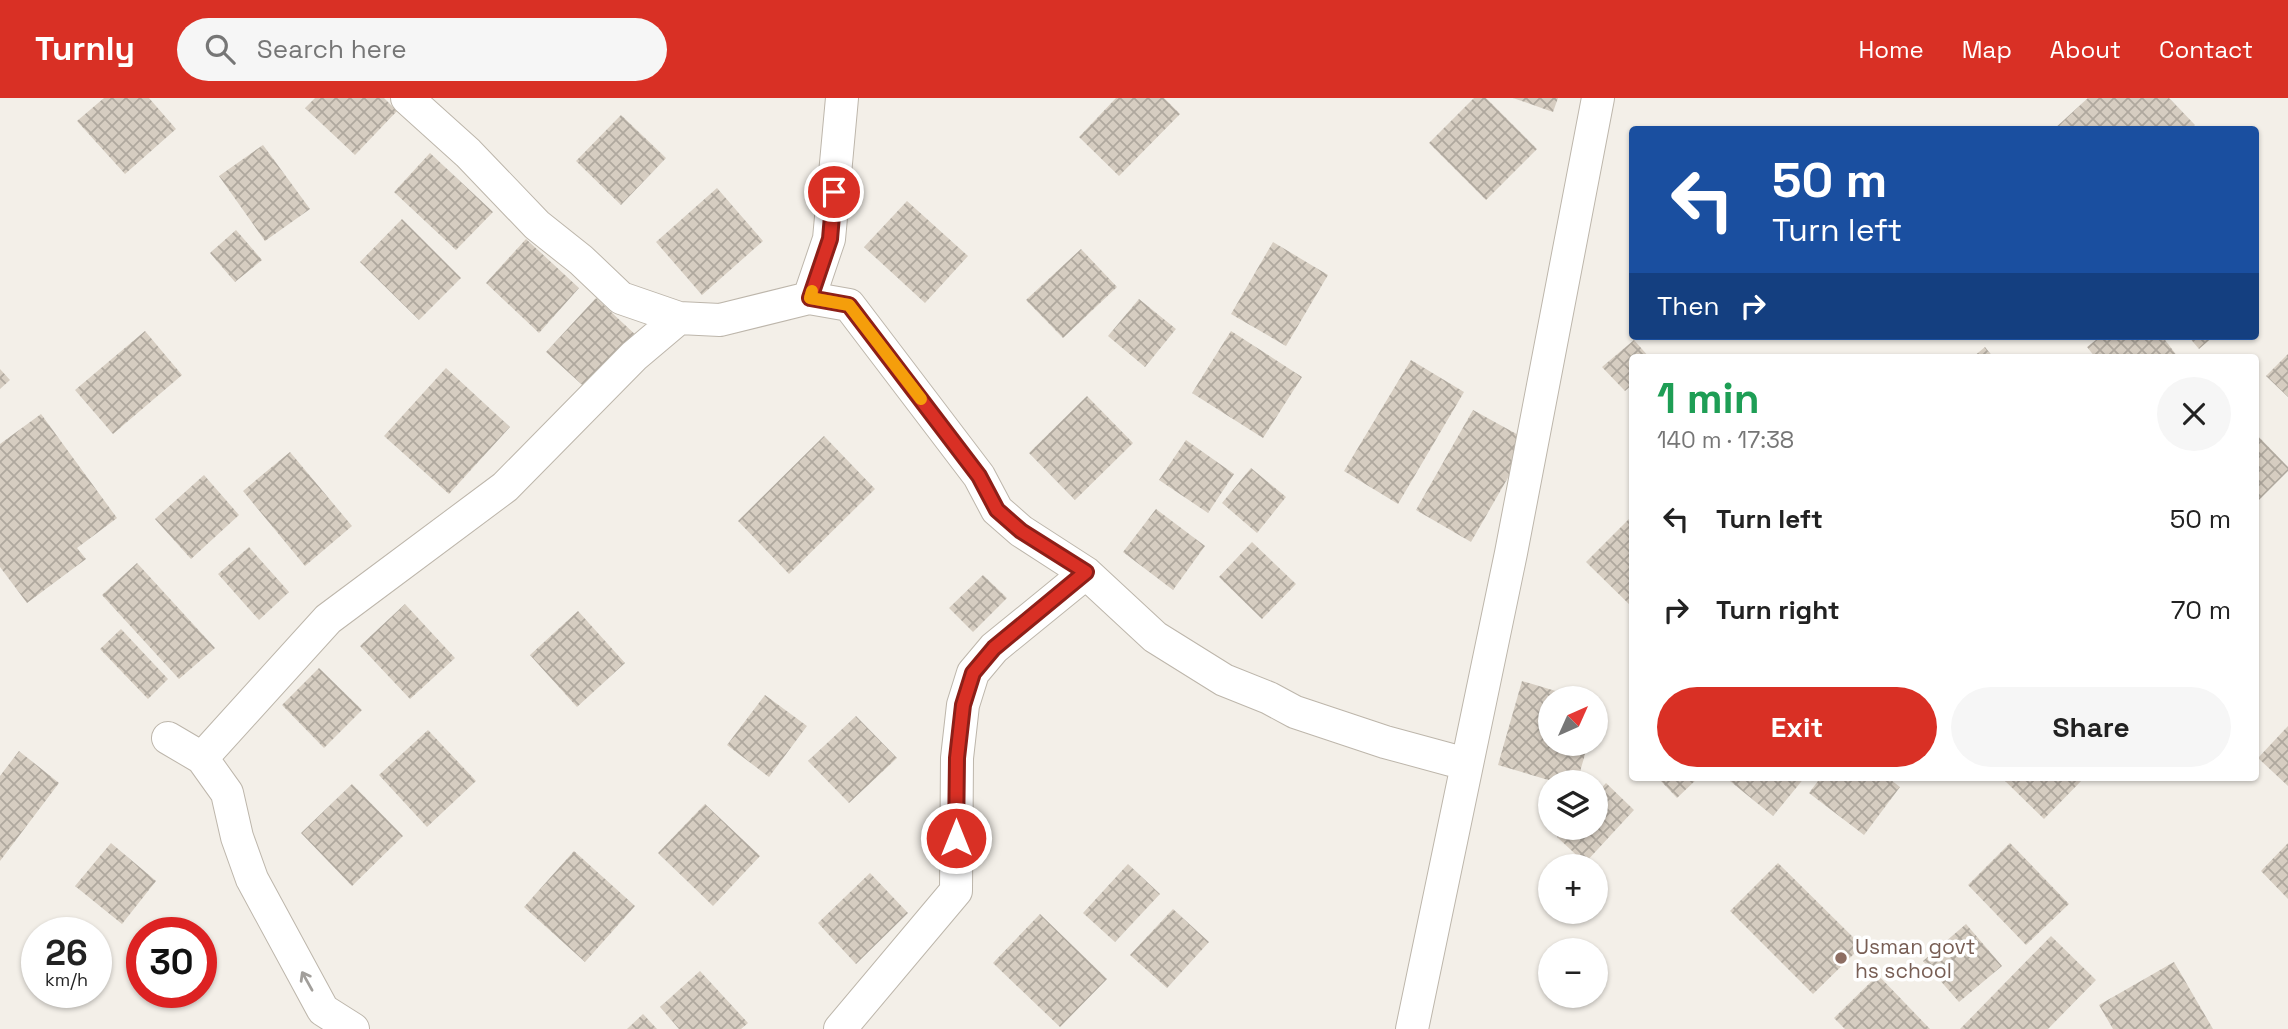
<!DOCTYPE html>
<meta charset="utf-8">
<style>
body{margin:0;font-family:"Space Grotesk",sans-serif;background:#f6f6f6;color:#222;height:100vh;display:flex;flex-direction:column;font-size:26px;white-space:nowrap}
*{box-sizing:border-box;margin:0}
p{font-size:23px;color:#767676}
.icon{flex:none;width:38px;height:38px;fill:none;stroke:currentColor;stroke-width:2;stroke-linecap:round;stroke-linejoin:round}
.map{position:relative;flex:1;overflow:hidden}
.sheet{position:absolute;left:1629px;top:256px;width:630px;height:427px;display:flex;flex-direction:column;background:#fff;border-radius:7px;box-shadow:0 2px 5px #0004}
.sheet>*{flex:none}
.banner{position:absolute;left:1629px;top:28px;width:630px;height:214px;border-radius:7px;box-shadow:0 2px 5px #0004;background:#1a4fa0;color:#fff;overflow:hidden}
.needle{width:46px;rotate:45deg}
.controls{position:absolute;left:1538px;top:588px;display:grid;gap:14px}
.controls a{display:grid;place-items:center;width:70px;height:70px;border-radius:50%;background:#fff;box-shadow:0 2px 5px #0004;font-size:35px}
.speed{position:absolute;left:21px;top:819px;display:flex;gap:14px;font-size:35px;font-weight:700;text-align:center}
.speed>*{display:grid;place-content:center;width:91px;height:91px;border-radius:50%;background:#fff;box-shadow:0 2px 5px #0004;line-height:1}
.speed small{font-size:18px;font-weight:400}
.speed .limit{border:10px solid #d22;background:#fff;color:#111}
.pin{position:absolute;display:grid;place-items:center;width:60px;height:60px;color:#fff;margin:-30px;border:4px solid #fff;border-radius:50%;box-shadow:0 2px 7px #0007}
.me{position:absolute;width:77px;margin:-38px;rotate:0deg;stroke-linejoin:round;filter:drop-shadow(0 0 5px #0008)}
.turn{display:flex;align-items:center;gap:24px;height:147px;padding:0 28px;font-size:32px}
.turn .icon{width:91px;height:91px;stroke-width:2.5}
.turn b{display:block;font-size:49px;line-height:60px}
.then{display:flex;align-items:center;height:66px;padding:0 28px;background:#0003;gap:14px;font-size:26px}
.round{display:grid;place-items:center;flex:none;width:74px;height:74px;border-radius:37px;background:#f6f6f6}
.overview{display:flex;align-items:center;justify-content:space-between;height:119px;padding:0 28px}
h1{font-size:42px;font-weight:700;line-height:52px;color:#1e9e55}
.primary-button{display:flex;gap:14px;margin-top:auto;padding:14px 28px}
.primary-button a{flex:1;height:80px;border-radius:42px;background:#d93025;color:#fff;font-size:28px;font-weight:700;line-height:80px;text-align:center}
.primary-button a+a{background:#f6f6f6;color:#222}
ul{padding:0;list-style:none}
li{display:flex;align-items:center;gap:21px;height:91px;padding:0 28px}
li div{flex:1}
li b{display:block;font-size:26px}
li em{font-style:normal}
header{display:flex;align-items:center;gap:42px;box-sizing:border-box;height:98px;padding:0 35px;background:#d93025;color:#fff}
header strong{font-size:33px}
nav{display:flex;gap:38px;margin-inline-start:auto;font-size:24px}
.search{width:490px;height:63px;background:#f6f6f6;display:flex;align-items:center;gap:18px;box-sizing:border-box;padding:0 24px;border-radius:38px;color:#767676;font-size:26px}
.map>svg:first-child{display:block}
.building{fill:url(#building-cross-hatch)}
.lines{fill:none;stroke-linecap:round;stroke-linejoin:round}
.street-casing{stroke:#bdb6ab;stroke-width:34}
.street{stroke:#fff;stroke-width:32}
.oneway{stroke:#a29f9b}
.route-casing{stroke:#8d1f18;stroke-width:18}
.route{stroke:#d93025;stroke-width:12}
.slow{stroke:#f59e0b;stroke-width:12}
.education-dot{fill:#8d6e63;stroke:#fff;stroke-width:2.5}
.labels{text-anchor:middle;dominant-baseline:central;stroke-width:7;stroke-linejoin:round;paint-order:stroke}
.education-label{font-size:21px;fill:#785e54;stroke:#fff;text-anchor:start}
</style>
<header>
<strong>Turnly</strong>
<div class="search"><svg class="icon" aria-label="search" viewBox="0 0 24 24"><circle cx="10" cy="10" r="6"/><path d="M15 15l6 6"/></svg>Search here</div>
<nav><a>Home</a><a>Map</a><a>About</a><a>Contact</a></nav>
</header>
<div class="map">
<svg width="2288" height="931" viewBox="0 0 2288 931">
<defs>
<pattern id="building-cross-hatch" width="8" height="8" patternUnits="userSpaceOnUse" patternTransform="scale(1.75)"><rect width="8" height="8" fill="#d6cdc1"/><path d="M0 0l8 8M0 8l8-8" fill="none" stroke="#afa89e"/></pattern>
</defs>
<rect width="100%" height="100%" fill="#f3efe8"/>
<!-- building -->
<path class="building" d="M104,0H149L176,31L125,76L77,23Z
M315,0H384L397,13L355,57L305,10Z
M1116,0H1164L1180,16L1119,78L1079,39Z
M1474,0H1486L1537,51L1486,102L1429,45Z
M1513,0H1558L1553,14Z
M2088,0H2169L2195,27L2191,32H2053Z
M621,17L666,60L621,107L576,63Z
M263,47L310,111L265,143L219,78Z
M430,55L493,114L456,152L394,94Z
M717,90L763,143L702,197L656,144Z
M907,103L968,158L925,205L864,149Z
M402,121L461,180L419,222L360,164Z
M236,132L262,162L235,184L210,155Z
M526,141L579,190L539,235L486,185Z
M1273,144L1328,177L1286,248L1231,216Z
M1081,151L1117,189L1063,240L1026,202Z
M596,200L639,240L590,294L546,254Z
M1139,201L1176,231L1145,269L1108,238Z
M145,233L182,277L113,336L75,292Z
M1231,233L1302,279L1263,340L1192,295Z
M2101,238H2162L2178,259H2095L2087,249Z
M2188,238H2214L2199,251Z
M1634,242L1649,259H1633V286L1625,293L1602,269Z
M1985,249L1993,259H1973Z
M2288,256V299L2266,278Z
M1411,262L1464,294L1398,406L1344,373Z
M446,270L510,329L449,396L384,338Z
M0,271L10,282L0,291Z
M1087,298L1133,345L1075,402L1029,355Z
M1473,312L1529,343L1471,444L1416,412Z
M41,316L117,420L77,450L86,461L27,505L0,469V346Z
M2256,336L2288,369V373L2256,405Z
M824,338L875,391L789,476L738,423Z
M1186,342L1234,376L1208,415L1159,382Z
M290,354L352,428L305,468L243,393Z
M1251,370L1286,399L1257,435L1222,405Z
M204,377L239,417L191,461L155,421Z
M1156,411L1205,448L1173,492L1123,454Z
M1633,417V510L1586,464Z
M1252,444L1296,486L1262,521L1219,479Z
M249,449L289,494L259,522L218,476Z
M137,465L215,550L179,581L102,497Z
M983,477L1007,500L973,534L949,510Z
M405,506L455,560L410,601L360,548Z
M578,513L625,565L577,609L530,557Z
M121,531L168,581L148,601L100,551Z
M319,570L362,612L324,650L282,607Z
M1522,583L1579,600H1550V646H1588L1577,684H1555L1498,667Z
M765,597L807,628L769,679L727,647Z
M856,618L897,660L849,705L808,663Z
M2288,628V688L2258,660Z
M428,632L476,683L427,729L379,677Z
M19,653L59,685L0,763V678Z
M1657,679H1699L1677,700Z
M1725,679H1805L1773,718Z
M1821,679H1887L1900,689L1864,737L1809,695Z
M2001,679H2085L2044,721Z
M1606,685L1634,712L1585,765L1557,739L1565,730H1596V696Z
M352,686L403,738L352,788L301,735Z
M705,706L760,758L713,808L658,755Z
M111,745L156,783L122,826L75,788Z
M2010,745L2069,806L2026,847L1968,787Z
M2288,745V801L2261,773Z
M574,753L635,808L585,864L524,809Z
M1778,765L1862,848L1813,896L1730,813Z
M1128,766L1160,796L1115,844L1083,815Z
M870,775L908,815L856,866L818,825Z
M1173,811L1209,844L1167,890L1130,857Z
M1040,816L1107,881L1060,929L993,865Z
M1966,826L2002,868L1959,904L1923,863Z
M2051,838L2096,882L2048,931H1960Z
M2174,864L2213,931H2113L2099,907Z
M700,873L748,925L741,931H679L660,909Z
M1878,877L1930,931H1845L1834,920Z
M643,916L657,931H627Z"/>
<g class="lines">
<!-- street casing -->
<g class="street-casing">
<path id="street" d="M407,0L468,55L537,127L581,162L621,200L679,220
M809,200L829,141L842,0
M168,640L202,660L227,695L237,739L252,781L323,912L353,931
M202,660L328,521L505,389L634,258L679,220L720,222L809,200L849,207L979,378L997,412L1021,433L1086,475L1155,539L1224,582L1269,600L1295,614L1385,644L1466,666
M840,931L956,793L957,660L963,607L973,575L994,550L1086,475
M1412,931L1511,455L1598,0"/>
</g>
<!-- street -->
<use href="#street" class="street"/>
</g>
<!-- one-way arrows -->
<defs><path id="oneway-shaft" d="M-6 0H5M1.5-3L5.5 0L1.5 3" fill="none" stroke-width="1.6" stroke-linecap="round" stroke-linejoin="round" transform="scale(1.75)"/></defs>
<use class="oneway" href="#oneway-shaft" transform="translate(307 883) rotate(-119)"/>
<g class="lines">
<!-- route casing -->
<g class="route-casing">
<path id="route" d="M834,94L830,141L810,200L849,207L979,378L997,412L1021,433L1086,474L994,550L973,575L963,607L957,660L956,740"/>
</g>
<!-- route -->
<use href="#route" class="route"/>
<!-- slow -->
<path class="slow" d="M812,193L810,200L849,207L921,301"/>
</g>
<!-- markers -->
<circle class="education-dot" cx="1841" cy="860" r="7"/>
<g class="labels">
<!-- education labels -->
<g class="education-label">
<text x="1855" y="848">Usman govt<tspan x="1855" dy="24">hs school</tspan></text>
</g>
</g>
</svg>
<div class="controls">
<a><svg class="needle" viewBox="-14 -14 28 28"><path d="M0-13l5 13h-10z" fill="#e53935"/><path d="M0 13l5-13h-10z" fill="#767676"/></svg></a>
<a><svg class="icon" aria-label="layers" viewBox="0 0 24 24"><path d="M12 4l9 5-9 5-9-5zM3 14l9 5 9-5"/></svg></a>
<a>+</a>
<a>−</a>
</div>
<div class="speed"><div>26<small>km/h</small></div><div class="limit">30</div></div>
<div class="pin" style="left:834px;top:94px;background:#d93025"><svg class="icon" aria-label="arrive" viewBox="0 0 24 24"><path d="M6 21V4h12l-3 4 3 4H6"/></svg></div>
<svg class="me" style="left:956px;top:740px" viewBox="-20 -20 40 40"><circle r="17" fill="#d93025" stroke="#fff" stroke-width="3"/><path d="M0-11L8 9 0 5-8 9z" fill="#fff"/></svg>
<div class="banner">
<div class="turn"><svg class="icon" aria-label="left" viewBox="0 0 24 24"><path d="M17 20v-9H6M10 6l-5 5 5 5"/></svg><div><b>50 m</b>Turn left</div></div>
<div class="then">Then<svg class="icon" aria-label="right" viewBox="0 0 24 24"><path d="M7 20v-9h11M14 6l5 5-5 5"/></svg></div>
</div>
<section class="sheet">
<div class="overview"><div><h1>1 min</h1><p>140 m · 17:38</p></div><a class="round"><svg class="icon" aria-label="close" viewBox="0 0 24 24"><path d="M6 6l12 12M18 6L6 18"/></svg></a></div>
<ul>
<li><svg class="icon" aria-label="left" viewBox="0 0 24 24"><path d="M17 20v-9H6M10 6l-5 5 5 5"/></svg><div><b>Turn left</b></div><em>50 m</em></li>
<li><svg class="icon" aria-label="right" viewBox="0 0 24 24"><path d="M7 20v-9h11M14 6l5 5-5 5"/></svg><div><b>Turn right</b></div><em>70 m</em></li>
</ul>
<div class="primary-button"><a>Exit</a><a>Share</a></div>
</section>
</div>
